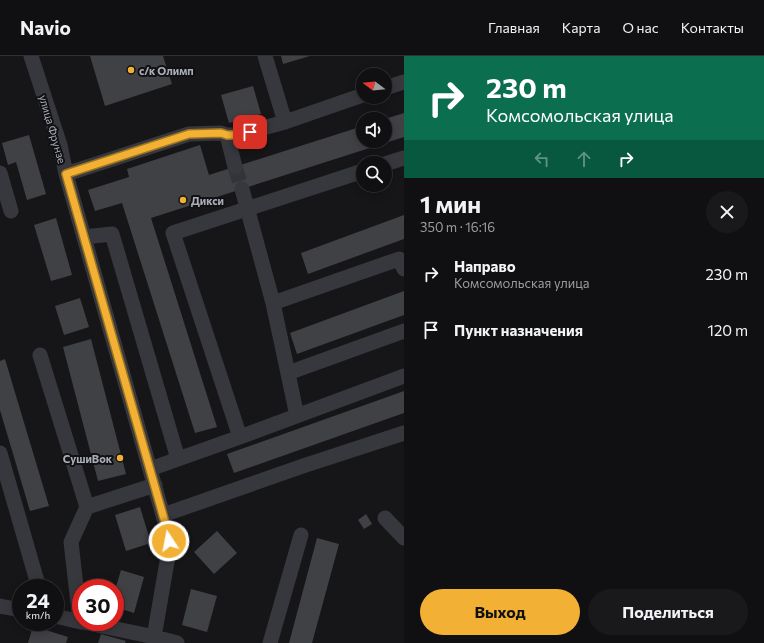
<!DOCTYPE html>
<html lang="ru">
<meta charset="utf-8">
<style>
body{margin:0;font-family:Commissioner,sans-serif;background:#19191b;color:#f1f3f6;height:100vh;display:flex;flex-direction:column;font-size:15px;white-space:nowrap}
*{box-sizing:border-box;margin:0}
p{font-size:13px;color:#9c9d9f}
.icon{flex:none;width:22px;height:22px;fill:none;stroke:currentColor;stroke-width:2;stroke-linecap:round;stroke-linejoin:round}
.map{position:relative;flex:1;overflow:hidden}
.details{display:flex;flex-direction:column;background:#101012;width:360px}
.details>*{flex:none}
.guide{background:#0b6e4f;color:#fff;overflow:hidden}
.needle{width:26px;rotate:286deg}
.tools{position:absolute;left:356px;top:12px;display:grid;gap:8px}
.tools a{display:grid;place-items:center;width:36px;height:36px;border-radius:50%;background:#101012;box-shadow:0 2px 10px #0003,0 0 0 1px #303032;font-size:20px}
.speed{position:absolute;left:12px;top:523px;display:flex;gap:8px;font-size:20px;font-weight:700;text-align:center}
.speed>*{display:grid;place-content:center;width:52px;height:52px;border-radius:50%;background:#101012;box-shadow:0 2px 10px #0003,0 0 0 1px #303032;line-height:1}
.speed small{font-size:10px;font-weight:400}
.speed .limit{border:6px solid #d22;background:#fff;color:#111}
.pin{position:absolute;display:grid;place-items:center;width:34px;height:34px;color:#fff;margin:-17px;border-radius:8px;box-shadow:0 2px 6px #0006}
.me{position:absolute;width:44px;margin:-22px;rotate:349deg;stroke-linejoin:round;filter:drop-shadow(0 0 3px #0008)}
.turn{display:flex;align-items:center;gap:14px;height:84px;padding:0 16px;font-size:18px}
.turn .icon{width:52px;height:52px;stroke-width:2.5}
.turn b{display:block;font-size:28px;line-height:34px}
.lanes{display:flex;align-items:center;height:38px;padding:0 16px;background:#0003;justify-content:center;gap:20px;direction:ltr}
.lanes .off{opacity:.35}
.round{display:grid;place-items:center;flex:none;width:42px;height:42px;border-radius:21px;background:#19191b}
.summary{display:flex;align-items:center;justify-content:space-between;height:68px;padding:0 16px}
h1{font-size:24px;font-weight:700;line-height:30px}
.cta{display:flex;gap:8px;margin-top:auto;padding:8px 16px}
.cta a{flex:1;height:46px;border-radius:24px;background:#f2b134;color:#111;font-size:16px;font-weight:700;line-height:46px;text-align:center}
.cta a+a{background:#19191b;color:#f1f3f6}
ul{padding:0;list-style:none}
li{display:flex;align-items:center;gap:12px;height:56px;padding:0 16px}
li div{flex:1}
li b{display:block;font-size:15px}
li em{font-style:normal}
header{display:flex;align-items:center;gap:24px;box-sizing:border-box;height:56px;padding:0 20px;background:#101012;border-bottom:1px solid #303032}
header strong{font-size:19px}
nav{display:flex;gap:22px;margin-inline-start:auto;font-size:14px}
main{display:flex;flex:1;min-height:0}
.map>svg:first-child{display:block}
.building{fill:#404145}
.lines{fill:none;stroke-linecap:round;stroke-linejoin:round}
.minor-tunnel{stroke:#333438;stroke-width:15;stroke-dasharray:15 8;stroke-linecap:butt}
.minor{stroke:#37383d;stroke-width:15}
.route-casing{stroke:#9d7322;stroke-width:10}
.route{stroke:#f2b134;stroke-width:7}
.poi-dot{fill:#f2b134;stroke:#111113;stroke-width:1.5}
.labels{text-anchor:middle;dominant-baseline:central;stroke-width:4;stroke-linejoin:round;paint-order:stroke}
.poi-label{font-size:11px;font-weight:bold;fill:#a8adb8;stroke:#111113;text-anchor:start}
.street-label{font-size:11px;fill:#a8adb8;stroke:#111113}
</style>
<header>
<strong>Navio</strong>
<nav><a>Главная</a><a>Карта</a><a>О нас</a><a>Контакты</a></nav>
</header>
<main>
<div class="map">
<svg width="404" height="587" viewBox="0 0 404 587">
<rect width="100%" height="100%" fill="#161618"/>
<!-- building -->
<path class="building" d="M90,0H163L172,28L105,50Z
M281,0H310L283,8Z
M253,30L261,58L229,67L221,39Z
M404,57V81L151,162L217,371L195,377L122,147L95,155L88,134L129,121L127,113L200,89L209,119L363,70V85H385V63Z
M29,79L46,138L27,144L16,106L8,109L2,87Z
M404,159V183L308,218L301,197Z
M56,162L72,219L51,225L34,169Z
M404,235V259L297,298L290,277Z
M80,242L89,271L64,279L55,250Z
M91,283L126,418L98,425L63,291Z
M5,303L49,450L30,455L0,354V305Z
M404,335V357L234,417L227,398Z
M140,451L151,487L126,495L115,459Z
M366,458L372,468L364,473L358,464Z
M217,475L237,497L214,518L194,496Z
M317,482L339,488L312,587H289Z
M121,514L144,521L134,557L115,551V534Z
M191,533L217,540L207,576L182,569Z
M33,570L68,581L66,587H28Z
M101,578L126,585L125,587H98Z"/>
<g class="lines">
<!-- minor-tunnel -->
<path class="minor-tunnel" d="M235,111L242,133"/>
<!-- minor -->
<path class="minor" d="M31,0L60,89L66,118L168,477L169,494L153,587
M265,0L285,66
M385,32L404,26
M227,79L235,111
M385,108L404,102
M0,117L11,155
M66,118L189,78L221,77L227,79H238L285,66L363,39
M242,133L273,247L297,360
M84,181L112,178L178,403
M273,247L399,203L404,213
M40,299L87,451L155,429
M288,317L404,275
M240,381L404,320
M0,397L39,532
M150,413L240,381L173,177L363,115
M163,459L303,410L404,377
M385,462L404,482
M0,550L21,554
M55,560L81,566
M80,565L71,486L87,451
M83,566L155,581L177,587
M270,587L301,479"/>
</g>
<g class="lines">
<!-- route casing -->
<g class="route-casing">
<path id="route" d="M169,485L168,477L66,118L189,78L221,77L227,79H238L250,76"/>
</g>
<!-- route -->
<use href="#route" class="route"/>
</g>
<!-- markers -->
<g class="poi-dot">
<circle cx="131" cy="14" r="4"/>
<circle cx="183" cy="144" r="4"/>
<circle cx="120" cy="402" r="4"/>
</g>
<g class="labels">
<!-- poi labels -->
<g class="poi-label">
<text x="139" y="14">с/к Олимп</text>
<text x="191" y="144">Дикси</text>
<text x="112" y="402" text-anchor="end">СушиВок</text>
</g>
<!-- street labels -->
<g class="street-label">
<text transform="translate(53 73) rotate(74)">улица Фрунзе</text>
</g>
</g>
</svg>
<div class="tools">
<a><svg class="needle" viewBox="-14 -14 28 28"><path d="M0-13l5 13h-10z" fill="#e53935"/><path d="M0 13l5-13h-10z" fill="#9c9d9f"/></svg></a>
<a><svg class="icon" aria-label="sound" viewBox="0 0 24 24"><path d="M4 9h4l5-4v14l-5-4H4zM17 9q2 3 0 6"/></svg></a>
<a><svg class="icon" aria-label="search" viewBox="0 0 24 24"><circle cx="10" cy="10" r="6"/><path d="M15 15l6 6"/></svg></a>
</div>
<div class="speed"><div>24<small>km/h</small></div><div class="limit">30</div></div>
<div class="pin" style="left:250px;top:76px;background:#d93025"><svg class="icon" aria-label="arrive" viewBox="0 0 24 24"><path d="M6 21V4h12l-3 4 3 4H6"/></svg></div>
<svg class="me" style="left:169px;top:485px" viewBox="-20 -20 40 40"><circle r="17" fill="#f2b134" stroke="#fff" stroke-width="3"/><path d="M0-11L8 9 0 5-8 9z" fill="#fff"/></svg>
</div>
<section class="details">
<div class="guide">
<div class="turn"><svg class="icon" aria-label="right" viewBox="0 0 24 24"><path d="M7 20v-9h11M14 6l5 5-5 5"/></svg><div><b>230 m</b>Комсомольская улица</div></div>
<div class="lanes"><svg class="icon off" aria-label="left" viewBox="0 0 24 24"><path d="M17 20v-9H6M10 6l-5 5 5 5"/></svg><svg class="icon off" aria-label="ahead" viewBox="0 0 24 24"><path d="M12 20V5M6 11l6-6 6 6"/></svg><svg class="icon" aria-label="right" viewBox="0 0 24 24"><path d="M7 20v-9h11M14 6l5 5-5 5"/></svg></div>
</div>
<div class="summary"><div><h1>1 мин</h1><p>350 m · 16:16</p></div><a class="round"><svg class="icon" aria-label="close" viewBox="0 0 24 24"><path d="M6 6l12 12M18 6L6 18"/></svg></a></div>
<ul>
<li><svg class="icon" aria-label="right" viewBox="0 0 24 24"><path d="M7 20v-9h11M14 6l5 5-5 5"/></svg><div><b>Направо</b><p>Комсомольская улица</p></div><em>230 m</em></li>
<li><svg class="icon" aria-label="arrive" viewBox="0 0 24 24"><path d="M6 21V4h12l-3 4 3 4H6"/></svg><div><b>Пункт назначения</b></div><em>120 m</em></li>
</ul>
<div class="cta"><a>Выход</a><a>Поделиться</a></div>
</section>
</main>
